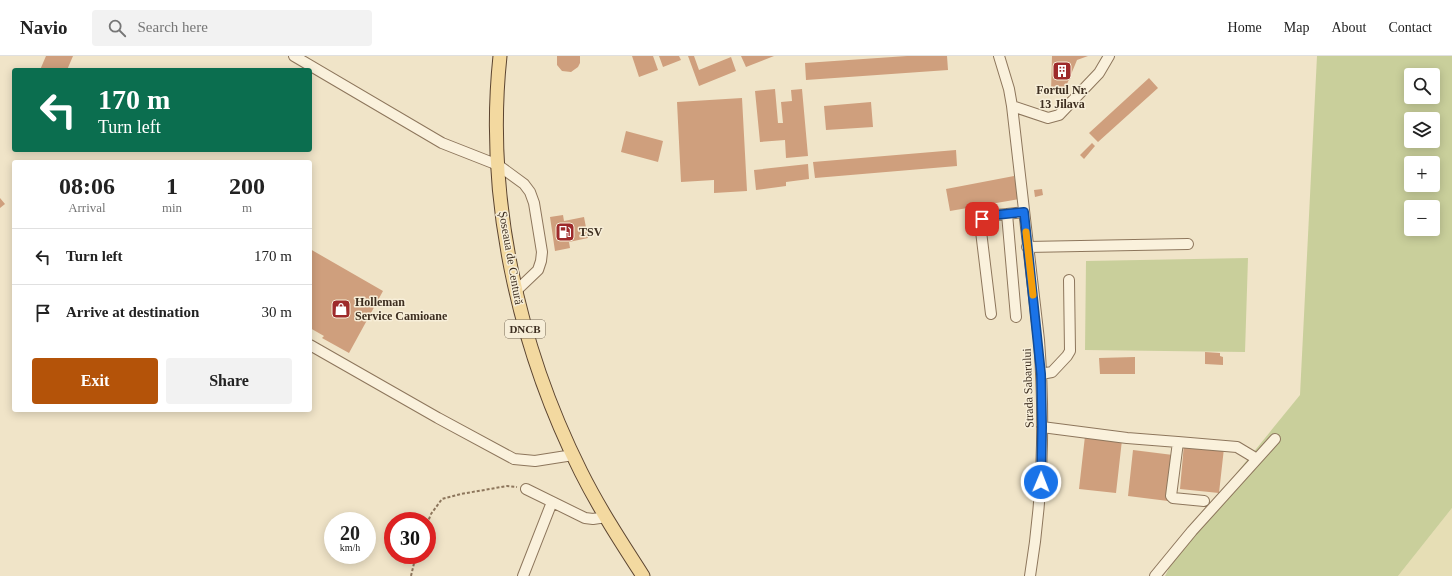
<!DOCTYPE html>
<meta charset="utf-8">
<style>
body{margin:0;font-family:Georgia,serif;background:#f2f2f2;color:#222;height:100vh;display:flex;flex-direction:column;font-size:15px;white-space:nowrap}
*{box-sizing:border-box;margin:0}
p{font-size:13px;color:#767676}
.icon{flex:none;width:22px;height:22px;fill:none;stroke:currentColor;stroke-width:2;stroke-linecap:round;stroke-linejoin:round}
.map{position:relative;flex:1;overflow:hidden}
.panel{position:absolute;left:12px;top:104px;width:300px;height:252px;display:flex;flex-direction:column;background:#fff;border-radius:4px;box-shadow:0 2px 10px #0003}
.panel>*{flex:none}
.banner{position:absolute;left:12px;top:12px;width:300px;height:84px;border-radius:4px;box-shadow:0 2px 10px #0003;background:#0b6e4f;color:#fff;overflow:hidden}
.tools{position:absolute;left:1404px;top:12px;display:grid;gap:8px}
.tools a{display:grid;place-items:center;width:36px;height:36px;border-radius:4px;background:#fff;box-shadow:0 2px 10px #0003;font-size:20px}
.speed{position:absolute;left:324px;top:456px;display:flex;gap:8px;font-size:20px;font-weight:700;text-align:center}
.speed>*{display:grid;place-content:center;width:52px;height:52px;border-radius:50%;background:#fff;box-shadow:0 2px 10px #0003;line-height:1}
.speed small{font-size:10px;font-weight:400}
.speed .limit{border:6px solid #d22;background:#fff;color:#111}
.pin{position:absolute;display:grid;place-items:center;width:34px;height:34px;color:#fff;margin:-17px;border-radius:8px;box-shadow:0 2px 6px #0006}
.me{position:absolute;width:44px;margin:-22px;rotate:1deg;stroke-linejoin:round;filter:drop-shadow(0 0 3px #0008)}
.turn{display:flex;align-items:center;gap:14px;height:84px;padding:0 20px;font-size:18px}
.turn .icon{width:52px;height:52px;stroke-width:2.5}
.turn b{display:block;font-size:28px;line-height:34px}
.eta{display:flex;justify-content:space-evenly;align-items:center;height:68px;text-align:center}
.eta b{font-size:24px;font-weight:800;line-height:28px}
.button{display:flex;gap:8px;margin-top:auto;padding:8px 20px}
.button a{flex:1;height:46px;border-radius:4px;background:#b45309;color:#fff;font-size:16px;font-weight:800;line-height:46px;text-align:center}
.button a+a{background:#f2f2f2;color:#222}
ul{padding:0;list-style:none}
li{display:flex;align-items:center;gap:12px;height:56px;padding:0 20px;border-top:1px solid #e0e0e0}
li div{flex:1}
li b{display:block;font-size:15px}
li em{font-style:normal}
header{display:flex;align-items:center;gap:24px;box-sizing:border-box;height:56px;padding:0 20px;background:#fff;border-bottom:1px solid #e0e0e0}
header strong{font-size:19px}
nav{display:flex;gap:22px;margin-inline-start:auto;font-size:14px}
.search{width:280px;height:36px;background:#f2f2f2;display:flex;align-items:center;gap:10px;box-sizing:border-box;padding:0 14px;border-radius:4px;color:#767676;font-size:15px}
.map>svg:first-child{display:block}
.farmland{fill:#e6deb5}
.green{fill:#c9cf9b;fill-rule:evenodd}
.building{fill:#cf9f7d}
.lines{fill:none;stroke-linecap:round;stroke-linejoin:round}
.minor-casing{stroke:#8d765c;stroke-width:12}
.major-casing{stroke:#5b4430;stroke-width:15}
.path{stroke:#8d765c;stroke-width:2;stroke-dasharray:3 2;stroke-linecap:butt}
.minor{stroke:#faf1dc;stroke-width:10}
.major{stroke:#f3d9a0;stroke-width:13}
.route-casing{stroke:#114b97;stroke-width:10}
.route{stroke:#1a73e8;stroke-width:7}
.slow{stroke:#f59e0b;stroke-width:7}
.labels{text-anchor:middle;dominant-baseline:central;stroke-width:3;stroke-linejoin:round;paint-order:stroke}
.shield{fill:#f7eed8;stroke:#756857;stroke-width:1}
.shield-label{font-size:11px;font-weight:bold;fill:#3d2e20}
.poi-label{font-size:12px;font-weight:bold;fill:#3d2e20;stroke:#f7eed8;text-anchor:start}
.street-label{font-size:12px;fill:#3d2e20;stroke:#f7eed8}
</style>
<header>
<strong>Navio</strong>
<div class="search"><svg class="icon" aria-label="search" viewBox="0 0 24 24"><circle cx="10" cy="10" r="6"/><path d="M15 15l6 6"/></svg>Search here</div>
<nav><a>Home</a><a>Map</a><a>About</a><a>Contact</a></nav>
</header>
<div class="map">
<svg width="1452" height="520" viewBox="0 0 1452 520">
<rect width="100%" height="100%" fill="#f0e4c8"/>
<!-- farmland -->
<path class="farmland" d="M1452,452V520H1398Z"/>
<!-- green -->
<path class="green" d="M1317,0H1452V452L1398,520H1165L1186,479L1300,339ZM1411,19H1433V41H1411ZM1411,63H1433V85H1411ZM1411,107H1433V129H1411ZM1411,151H1433V173H1411Z
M1248,202L1245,296L1085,294L1086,205Z"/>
<!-- building -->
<path class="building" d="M46,0H73L67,14H40Z
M557,0H580V7L578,11L571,16L562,15L557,9Z
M632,0H653L658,14L639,21Z
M659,0H679L681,4L663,11Z
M688,0H694L699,14L731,1L736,15L699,30Z
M741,0H774L746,11Z
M907,0H947L948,14L806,24L805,7Z
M1052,0H1088L1077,4L1065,33L1051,36Z
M1149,22L1158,32L1098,86L1089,77Z
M775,33L778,67H783L781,46L792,45L791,34L802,33L808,100L786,102L785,84L760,86L755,35Z
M742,42L747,135L714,137V124L681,126L677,46Z
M871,46L873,71L826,74L824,50Z
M626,75L663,85L658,106L621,96Z
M1092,87L1095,90L1084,103L1080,99Z
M956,94L957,110L815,122L813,106Z
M808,108L809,123L786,126V130L756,134L754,114Z
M1014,120L1019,143L950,155L946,133Z
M1042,133L1043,139L1035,141L1034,134Z
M0,142L5,148L0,152Z
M563,159L564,165L584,161L588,182L569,186L570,192L555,195L550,161Z
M310,193L383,235L349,297L322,282L324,280L310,272Z
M1205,296L1220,297V300L1223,301V309L1205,308Z
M1135,301V318H1100L1099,302Z
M1085,380L1122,384L1116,437L1079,433Z
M1184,388L1224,392L1219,437L1180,433Z
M1133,394L1173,399L1168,445L1128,440Z"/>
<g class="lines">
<!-- minor casing -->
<g class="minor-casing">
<path id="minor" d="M294,0L442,87L498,109L524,128L530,136L534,147L542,196L541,205L538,214L516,235
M999,0L1009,33L1012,50L1039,284C1045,363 1043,442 1030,520
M1012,50L1048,62L1059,59L1099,17L1109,0
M1027,191L1188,188
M991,258L980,167C985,158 997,159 1007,158
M1016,261L1007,158L1024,156
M310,289L438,362L514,403L535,405L573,399
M1041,318L1052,316L1067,300L1070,295L1069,224
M1042,371L1127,382L1178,386L1171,440L1173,442L1204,445
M1178,386L1237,391L1257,403
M526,433L585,462L593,463L606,461
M523,520L552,446
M1155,520L1192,475L1275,383"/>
</g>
<!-- major casing -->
<g class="major-casing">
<path id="major" d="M500,0C485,141 518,290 581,416C599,452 621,486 643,520"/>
</g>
<!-- path -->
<path class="path" d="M427,468L431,458L442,443L461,438L507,430L517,431
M411,520L416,499"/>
<!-- minor -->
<use href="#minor" class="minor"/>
<!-- major -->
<use href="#major" class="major"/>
</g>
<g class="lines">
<!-- route casing -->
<g class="route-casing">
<path id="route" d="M982,163L986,160L1024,156L1041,318L1042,371L1041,426"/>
</g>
<!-- route -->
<use href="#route" class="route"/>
<!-- slow -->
<path class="slow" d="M1026,176L1033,239"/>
</g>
<!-- icons -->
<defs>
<g id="building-square" transform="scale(1)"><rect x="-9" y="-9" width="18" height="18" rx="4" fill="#9e2a2b" stroke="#f7eed8"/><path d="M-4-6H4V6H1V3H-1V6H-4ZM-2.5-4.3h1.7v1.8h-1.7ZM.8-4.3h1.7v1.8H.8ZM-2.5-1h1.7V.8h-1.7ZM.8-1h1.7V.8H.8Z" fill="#fff"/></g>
<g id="fuel-square" transform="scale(1)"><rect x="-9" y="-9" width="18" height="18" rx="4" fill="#9e2a2b" stroke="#f7eed8"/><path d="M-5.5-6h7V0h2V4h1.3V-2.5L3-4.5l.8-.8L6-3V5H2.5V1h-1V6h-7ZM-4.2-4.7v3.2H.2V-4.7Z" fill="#fff"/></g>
<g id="shop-square" transform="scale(1)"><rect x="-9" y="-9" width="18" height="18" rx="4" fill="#9e2a2b" stroke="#f7eed8"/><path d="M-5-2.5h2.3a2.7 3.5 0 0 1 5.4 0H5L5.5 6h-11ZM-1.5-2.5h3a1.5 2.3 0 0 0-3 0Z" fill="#fff"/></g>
</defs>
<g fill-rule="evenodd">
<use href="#building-square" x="1062" y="15"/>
<use href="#fuel-square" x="565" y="176"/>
<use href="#shop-square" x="341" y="253"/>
</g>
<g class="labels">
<!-- shield labels -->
<rect class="shield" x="505" y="264" width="40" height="18" rx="3"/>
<g class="shield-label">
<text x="525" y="273">DNCB</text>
</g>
<!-- poi labels -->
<g class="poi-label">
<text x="1062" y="34" text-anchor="middle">Fortul Nr.<tspan x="1062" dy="14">13 Jilava</tspan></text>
<text x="579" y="176">TSV</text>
<text x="355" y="246">Holleman<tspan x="355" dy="14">Service Camioane</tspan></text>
</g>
<!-- street labels -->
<g class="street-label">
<text transform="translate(511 202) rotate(80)">Șoseaua de Centură</text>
<text transform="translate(1028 332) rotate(-92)">Strada Sabarului</text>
</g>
</g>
</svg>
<div class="tools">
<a><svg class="icon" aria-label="search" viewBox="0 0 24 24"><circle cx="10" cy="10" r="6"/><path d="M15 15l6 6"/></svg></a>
<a><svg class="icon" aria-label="layers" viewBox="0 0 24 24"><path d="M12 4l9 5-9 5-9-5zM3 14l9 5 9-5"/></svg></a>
<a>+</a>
<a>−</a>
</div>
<div class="speed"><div>20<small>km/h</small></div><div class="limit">30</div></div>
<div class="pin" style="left:982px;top:163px;background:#d93025"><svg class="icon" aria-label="arrive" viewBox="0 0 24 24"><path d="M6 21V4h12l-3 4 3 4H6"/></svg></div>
<svg class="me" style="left:1041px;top:426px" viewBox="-20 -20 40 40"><circle r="17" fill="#1a73e8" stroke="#fff" stroke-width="3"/><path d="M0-11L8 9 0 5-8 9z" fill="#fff"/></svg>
<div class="banner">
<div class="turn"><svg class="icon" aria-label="left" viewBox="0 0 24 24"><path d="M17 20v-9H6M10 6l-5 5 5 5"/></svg><div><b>170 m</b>Turn left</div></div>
</div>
<section class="panel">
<div class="eta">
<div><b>08:06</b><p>Arrival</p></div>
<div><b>1</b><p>min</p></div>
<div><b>200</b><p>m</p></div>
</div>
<ul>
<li><svg class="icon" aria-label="left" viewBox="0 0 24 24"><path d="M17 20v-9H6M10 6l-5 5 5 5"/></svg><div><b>Turn left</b></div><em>170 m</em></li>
<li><svg class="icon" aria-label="arrive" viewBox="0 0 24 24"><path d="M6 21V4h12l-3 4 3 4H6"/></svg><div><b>Arrive at destination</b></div><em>30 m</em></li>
</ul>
<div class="button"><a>Exit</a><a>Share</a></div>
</section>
</div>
